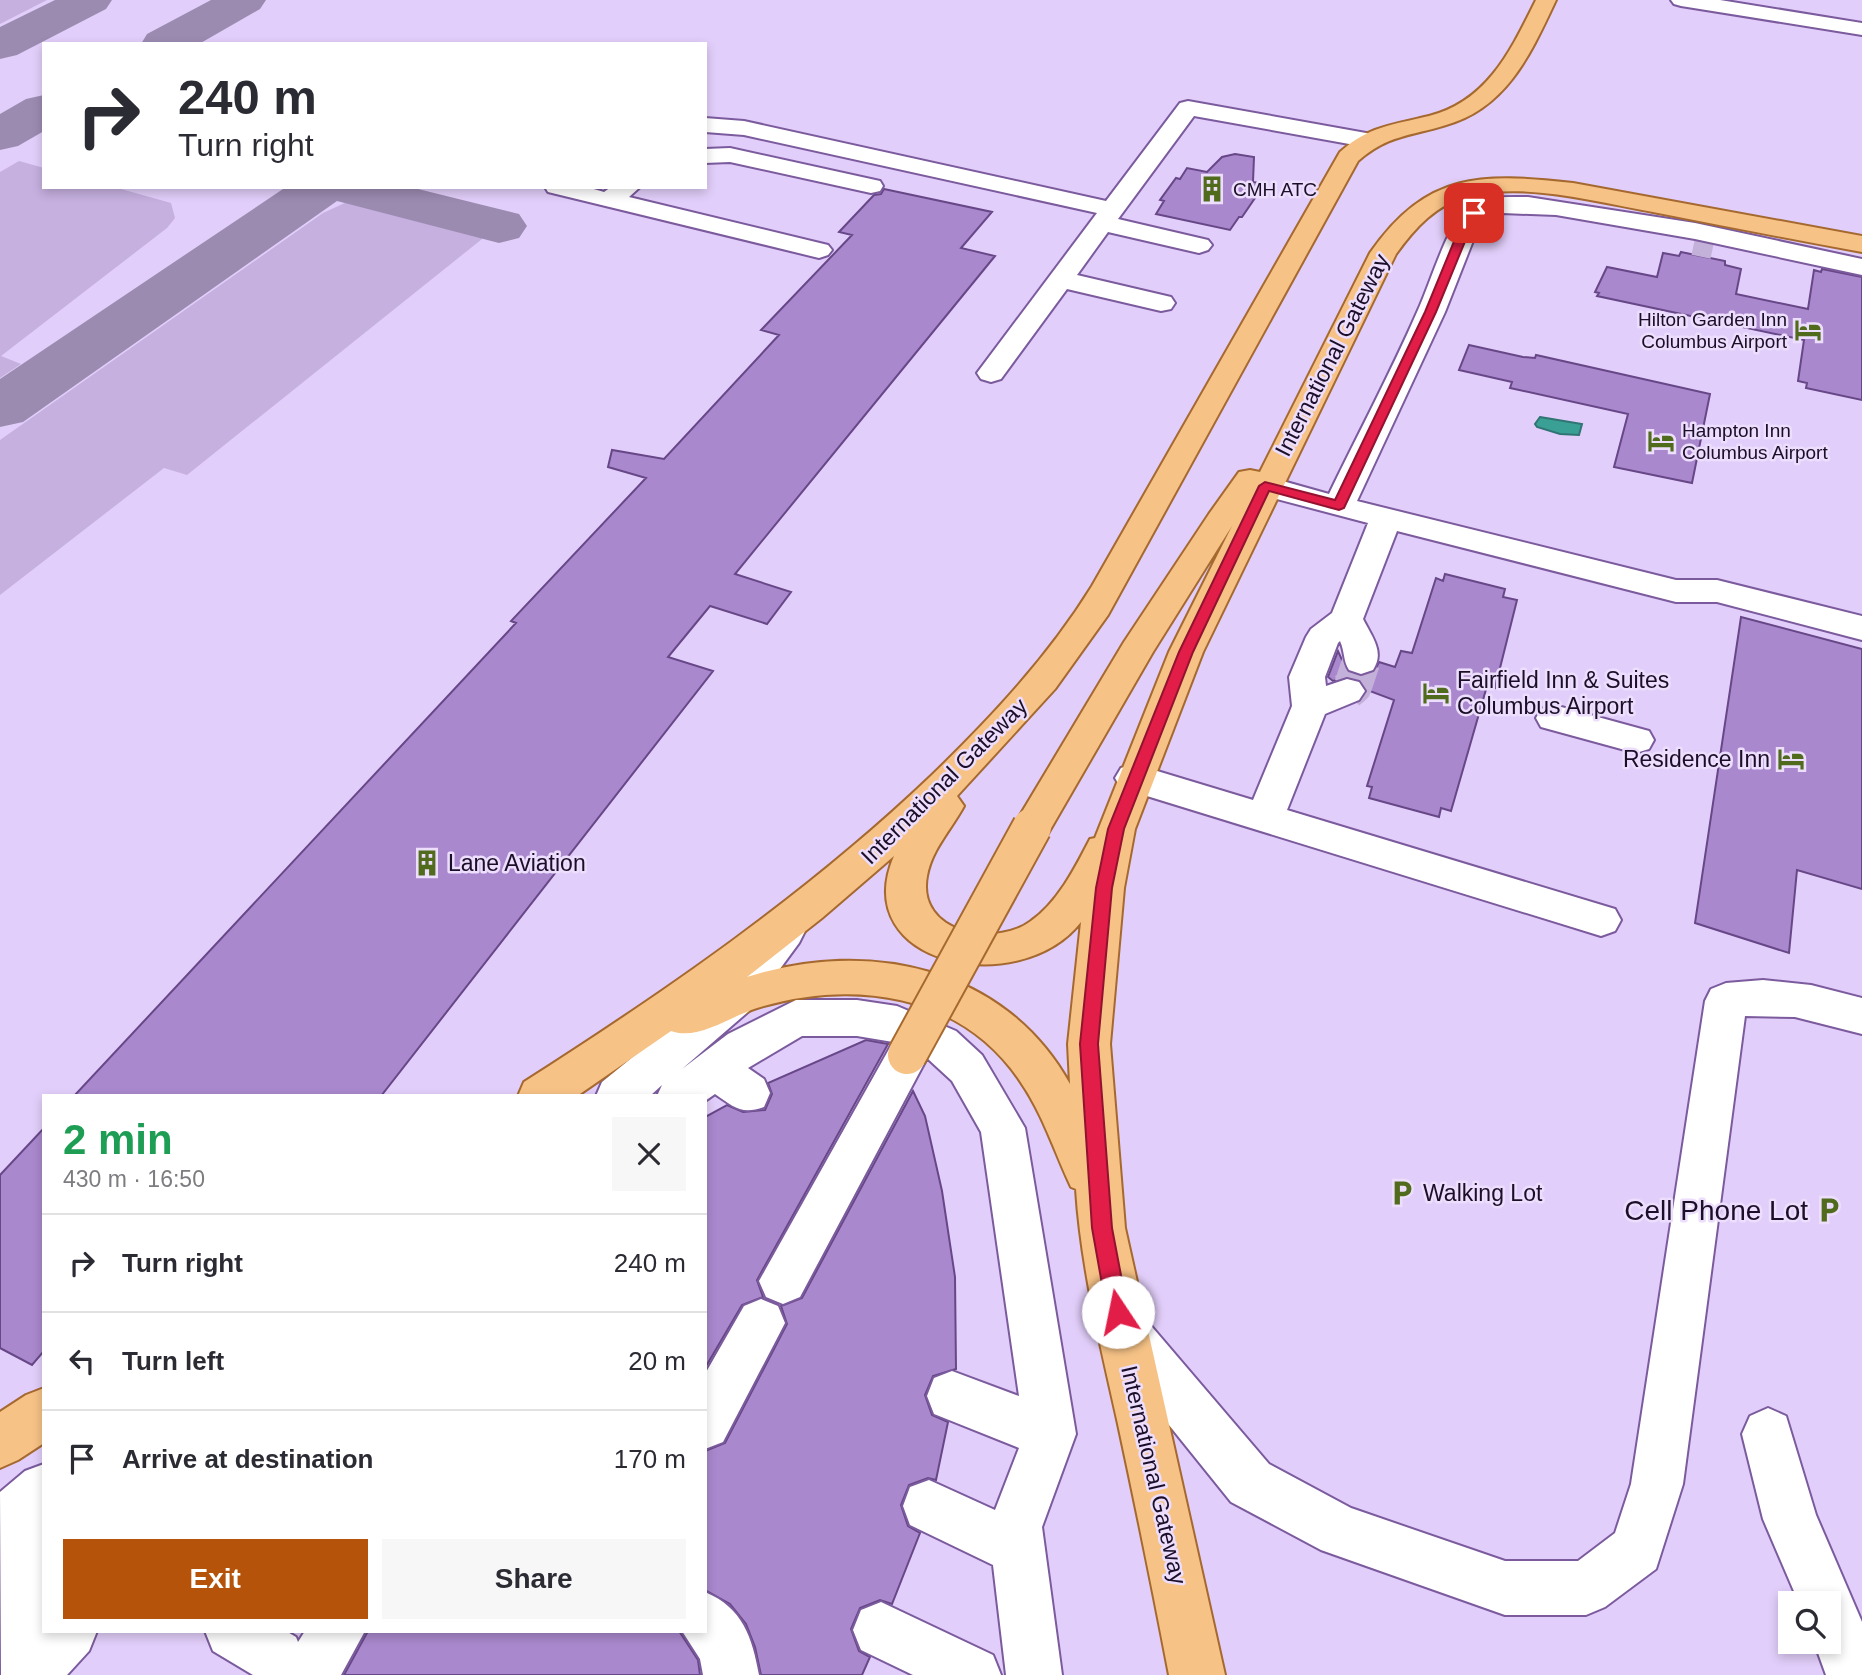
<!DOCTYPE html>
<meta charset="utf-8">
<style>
body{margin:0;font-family:Helvetica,sans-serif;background:#f7f7f7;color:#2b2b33;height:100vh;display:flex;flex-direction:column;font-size:26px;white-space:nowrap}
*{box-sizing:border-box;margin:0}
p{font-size:23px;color:#7c7c81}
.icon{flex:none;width:38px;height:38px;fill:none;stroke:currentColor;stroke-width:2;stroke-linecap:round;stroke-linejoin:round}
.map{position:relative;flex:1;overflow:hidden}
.side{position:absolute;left:42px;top:1094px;width:665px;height:539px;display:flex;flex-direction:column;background:#fff;border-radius:0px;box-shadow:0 4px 10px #0003}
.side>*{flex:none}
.banner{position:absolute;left:42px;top:42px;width:665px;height:147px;border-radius:0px;box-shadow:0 4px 10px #0003;background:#fff;color:#2b2b33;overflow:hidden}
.buttons{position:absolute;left:1778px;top:1591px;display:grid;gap:14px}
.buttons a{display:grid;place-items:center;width:63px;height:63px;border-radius:0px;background:#fff;box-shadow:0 4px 10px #0003;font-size:35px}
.pin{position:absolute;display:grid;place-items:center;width:60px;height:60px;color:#fff;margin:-30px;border-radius:14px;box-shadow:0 4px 10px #0006}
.me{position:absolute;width:77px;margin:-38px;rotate:349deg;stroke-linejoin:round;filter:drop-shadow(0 0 5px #0008)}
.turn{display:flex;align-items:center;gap:24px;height:147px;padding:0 21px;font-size:32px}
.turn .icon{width:91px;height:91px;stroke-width:2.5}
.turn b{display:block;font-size:49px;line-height:60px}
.round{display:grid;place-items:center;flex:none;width:74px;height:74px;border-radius:0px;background:#f7f7f7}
.overview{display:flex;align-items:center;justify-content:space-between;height:119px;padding:0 21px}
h1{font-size:42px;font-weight:800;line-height:52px;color:#1e9e55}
.button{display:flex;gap:14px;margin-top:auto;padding:14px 21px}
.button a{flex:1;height:80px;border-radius:0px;background:#b45309;color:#fff;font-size:28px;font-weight:800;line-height:80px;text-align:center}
.button a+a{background:#f7f7f7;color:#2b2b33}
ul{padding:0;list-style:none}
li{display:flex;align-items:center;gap:21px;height:98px;padding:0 21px;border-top:2px solid #e1e1e2}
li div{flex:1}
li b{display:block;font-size:26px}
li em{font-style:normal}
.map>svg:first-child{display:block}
.green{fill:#c6b0df}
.water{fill:#3a9f94;stroke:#317474;stroke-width:2}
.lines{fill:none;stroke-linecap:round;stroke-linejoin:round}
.taxiway{fill:#9c8bb1;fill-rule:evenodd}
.building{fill:#a988cd;stroke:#674787;stroke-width:2}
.minor-tunnel-far1{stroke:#c4b1da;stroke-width:24;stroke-dasharray:24 11;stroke-linecap:butt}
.minor-tunnel{stroke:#c4b1da;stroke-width:38;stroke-dasharray:38 19;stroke-linecap:butt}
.minor-casing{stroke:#7b5b9d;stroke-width:4}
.major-casing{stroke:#a56930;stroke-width:4}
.minor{fill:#fff;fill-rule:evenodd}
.major{fill:#f6c286;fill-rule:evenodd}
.major-bridge-casing{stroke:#a56930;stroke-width:42;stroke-linecap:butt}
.major-bridge{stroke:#f6c286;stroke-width:38}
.route{fill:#e11d48;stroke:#92132f;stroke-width:2}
.labels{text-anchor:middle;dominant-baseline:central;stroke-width:5;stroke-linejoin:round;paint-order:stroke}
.far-poi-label{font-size:19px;fill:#1b0e28;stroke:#ecdefc;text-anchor:start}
.street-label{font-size:23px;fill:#1b0e28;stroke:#ecdefc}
.poi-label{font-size:23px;fill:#1b0e28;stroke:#ecdefc;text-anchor:start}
.near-poi-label{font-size:28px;fill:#1b0e28;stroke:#ecdefc;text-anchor:end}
</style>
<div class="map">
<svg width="1862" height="1675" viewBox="0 0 1862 1675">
<rect width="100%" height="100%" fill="#e2cefa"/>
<!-- green -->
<path class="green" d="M0,0H47L0,24Z
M19,161L44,168V187H114L171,203L175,218L167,228L1,356L21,364L0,378V172Z
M347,202H364L485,232L487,235L187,475L164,468L0,595V440L323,213Z"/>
<!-- water -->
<path class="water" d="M1540,417L1582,424L1579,435L1560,434L1537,427L1535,424Z"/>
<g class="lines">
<!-- taxiway -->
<path class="taxiway" d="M55,0H112L106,9L17,55L0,59V27Z
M211,0H266L260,9L199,44H141L147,34Z
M44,95V131L18,146L0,150V114L26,99Z
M286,187H410L519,214L527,226L519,238L499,243L337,201L23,422L0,427V379Z"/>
</g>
<!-- building -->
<path class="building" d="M1235,154L1254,157L1253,182L1260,183L1253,194L1257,195L1242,217H1239L1230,230L1156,214L1164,201L1160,200L1176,178L1180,179L1187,168L1207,172L1222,157Z
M884,189L992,212L961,248L995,256L735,574L791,592L767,624L710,606L668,657L713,671L381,1096H74L516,623L511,621L646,478L608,467L612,450L664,459L779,335L761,330L852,235L839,232L874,195L881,194Z
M1681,252L1725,261V265L1741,269L1736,294L1808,309L1814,270L1821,272L1822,269L1862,277V400L1806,388L1807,383L1798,381L1804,340L1597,296L1599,293L1595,292L1607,267L1657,277L1663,253L1679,256Z
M1469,345L1523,357L1535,358L1536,355L1710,394L1692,483L1614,467L1628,414L1510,388L1512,382L1459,370Z
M1445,574L1505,589L1503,597L1517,600L1495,688L1487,686L1451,811L1441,808L1439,817L1369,798L1372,787L1367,786L1394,700L1367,690L1360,679L1346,677L1333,681L1328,677L1338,651L1347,671L1360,676L1374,672L1379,662L1395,667L1401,651L1412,653L1436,578L1443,581Z
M1741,617L1862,649V889L1797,870L1789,953L1695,923Z
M866,1040L888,1044L757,1280L763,1297L742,1305L705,1368V1117L727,1105L743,1112L765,1110L772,1094L768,1083Z
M913,1091L925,1116L942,1191L955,1277L956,1369L933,1376L925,1395L932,1415L948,1422L936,1480L928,1478L909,1485L901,1505L908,1526L920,1533L892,1604L880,1600L860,1608L851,1629L859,1651L870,1657L862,1675H761L755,1647L746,1624L730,1604L705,1590V1451L725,1443L787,1324L781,1306L802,1298Z
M44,1128V1351L32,1365L0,1348V1175Z
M368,1631H679L698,1660L700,1675H344Z"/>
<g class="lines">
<!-- minor-tunnel-far1 -->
<path class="minor-tunnel-far1" d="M1694,243L1713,247"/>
<!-- minor-tunnel -->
<path class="minor-tunnel" d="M1347,691L1353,686L1361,662"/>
<!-- minor casing -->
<g class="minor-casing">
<path id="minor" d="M1671,0H1720L1862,23V35L1681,6L1674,4Z
M1188,101L1366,133L1374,135L1378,140L1374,145L1366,147L1194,116L1118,219L1208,240L1212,245L1208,250L1199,253L1108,232L1077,275L1171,297L1175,303L1171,309L1161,311L1067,289L1001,379L991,382L981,379L977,373L1097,213L744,135L705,132V118L744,121L1106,201L1180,103Z
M730,148L880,181L883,186L880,191L871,193L730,162L705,163V149Z
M545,187H587L604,192L611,187H640L629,197L828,245L832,250L828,255L819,258L548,192Z
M1528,197L1695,223L1862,259V275L1695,239L1556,215L1502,213L1491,214L1480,223L1445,312L1357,501L1676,580H1717L1862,616V640L1717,602H1676L1397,531L1363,619C1372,637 1385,652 1373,670L1361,674L1349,670C1343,661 1345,652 1340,641L1338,643L1325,677L1326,686L1347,679L1359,682L1365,691L1359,700L1325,714L1287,810L1615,909L1621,920L1615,931L1601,936L1121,788L1115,778L1121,768L1134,764L1253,800L1292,706L1289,677L1306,637L1311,629L1332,613L1368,523L1254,493L1250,486L1254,479L1265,476L1329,494C1359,432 1391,372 1418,310C1430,284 1447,226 1466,208C1481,195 1510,197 1528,197Z
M1554,705L1649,731L1654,740L1649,749L1636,753L1541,727L1536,718L1541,709Z
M785,915L799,919L805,931L799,943L749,1011L682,1069L728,1034L796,1000H857L897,1006L956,1031L982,1055L1025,1128L1076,1434L1042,1527L1062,1675H1006L993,1565L910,1525L903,1506L910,1487L929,1480L995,1510L1019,1448L934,1414L927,1396L934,1378L952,1371L1019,1396L981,1132L952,1081L927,1058L800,1297L783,1304L766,1297L759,1281L893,1042L857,1036H802L748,1068L764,1079L770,1093L764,1107C741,1115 734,1107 715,1094L705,1101V1096H657L662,1085L650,1096H596L602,1082L719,987L771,919Z
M1763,980L1811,985L1862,998V1034L1795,1017L1745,1016L1683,1484L1656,1569L1605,1607L1586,1615H1505L1321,1550L1231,1502L1107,1348L1099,1331L1107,1314L1124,1307L1141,1314L1269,1464L1351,1508L1505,1561H1578L1615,1533L1631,1484L1705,1001L1711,989L1726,983Z
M761,1299L778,1306L785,1323L723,1442L705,1449V1374L744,1306Z
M1768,1408L1786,1416L1816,1515L1862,1622V1675H1826L1814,1642H1829V1603H1799L1763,1519L1742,1434L1750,1416Z
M44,1464V1631H97L89,1651L67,1675H1L0,1492L25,1471Z
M705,1592C743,1608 752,1637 759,1675H703L700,1659L682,1631H705Z
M881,1602L993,1655L1001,1675H913L861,1650L853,1630L861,1610Z
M205,1631H286L296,1637L298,1642L305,1631H365L341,1675H253L213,1651Z"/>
</g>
<!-- major casing -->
<g class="major-casing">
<path id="major" d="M1536,0H1556C1531,53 1507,108 1446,125C1411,136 1387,135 1358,161L1108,615L1055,689L957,796L964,806C951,830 932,849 927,876C916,933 995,948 1031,921C1058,902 1075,868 1090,839L1095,838L1169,652L1232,526L1153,652L1046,837L1032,842L1018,837L1013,827L1124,642L1209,514L1239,472L1250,470L1260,472L1370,253C1427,171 1482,173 1573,183L1862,236V252C1792,239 1723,226 1653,212C1597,202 1525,182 1469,196C1436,204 1415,228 1396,254L1203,652L1135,829L1124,888L1110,1044L1125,1228L1225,1675H1169C1153,1591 1136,1508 1118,1424C1101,1347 1081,1268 1076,1189L1071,1187C1054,1151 1043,1114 1020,1081C961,993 853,979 757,1008C731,1016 698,1041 671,1031L577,1096H518L524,1082C668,990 807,894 931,776C991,718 1048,657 1092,586L1340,152C1369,126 1392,125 1429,116C1488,101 1511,50 1536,0ZM894,856C847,966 1020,1000 1081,922L1068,1044L1070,1084C1005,967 869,938 747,977L822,918Z
M44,1388V1443L18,1460L0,1468V1412L26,1395Z"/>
</g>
<!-- minor -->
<use href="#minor" class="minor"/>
<!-- major -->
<use href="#major" class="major"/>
<!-- major-bridge casing -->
<g class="major-bridge-casing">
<path id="major-bridge" d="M907,1055L1032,827"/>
</g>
<!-- major-bridge -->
<use href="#major-bridge" class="major-bridge"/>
</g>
<!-- route -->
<path class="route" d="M1471,211L1480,213L1473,222L1436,312L1344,508L1339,510L1269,491L1193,652L1124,829L1112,888L1098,1044L1112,1228L1128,1312L1125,1319L1118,1322L1110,1319L1107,1312L1092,1228L1080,1044L1096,888L1108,829L1179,652L1259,486L1265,482L1335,500L1425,312L1462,222Z"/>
<!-- icons -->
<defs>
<g id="building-bare" transform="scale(2.1)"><path d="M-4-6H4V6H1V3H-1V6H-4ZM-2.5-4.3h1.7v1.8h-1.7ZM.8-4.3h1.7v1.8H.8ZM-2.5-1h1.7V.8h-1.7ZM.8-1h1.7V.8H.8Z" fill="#516b1c" stroke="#ecdefc" stroke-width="2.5" paint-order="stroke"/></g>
<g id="hotel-bare" transform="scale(2.1)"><path d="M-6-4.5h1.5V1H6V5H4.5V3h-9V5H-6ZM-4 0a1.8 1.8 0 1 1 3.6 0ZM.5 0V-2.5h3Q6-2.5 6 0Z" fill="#516b1c" stroke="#ecdefc" stroke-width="2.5" paint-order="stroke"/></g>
<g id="parking-bare" transform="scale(2.1)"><path d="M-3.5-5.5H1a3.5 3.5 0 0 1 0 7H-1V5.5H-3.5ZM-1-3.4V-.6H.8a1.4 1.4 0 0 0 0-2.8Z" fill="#516b1c" stroke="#ecdefc" stroke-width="2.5" paint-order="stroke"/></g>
</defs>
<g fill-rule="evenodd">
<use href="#building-bare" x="1212" y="189"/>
<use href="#hotel-bare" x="1808" y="330"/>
<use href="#hotel-bare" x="1661" y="441"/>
<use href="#hotel-bare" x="1436" y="693"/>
<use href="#hotel-bare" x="1791" y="759"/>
<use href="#building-bare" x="427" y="863"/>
<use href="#parking-bare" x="1402" y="1193"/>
<use href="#parking-bare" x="1829" y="1210"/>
</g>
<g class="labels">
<!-- far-poi labels -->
<g class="far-poi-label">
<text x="1233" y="189">CMH ATC</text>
<text x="1787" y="319" text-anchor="end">Hilton Garden Inn<tspan x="1787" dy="22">Columbus Airport</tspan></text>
<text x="1682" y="430">Hampton Inn<tspan x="1682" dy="22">Columbus Airport</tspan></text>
</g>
<!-- street labels -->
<g class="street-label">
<text transform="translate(1332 355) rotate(-63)">International Gateway</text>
<text transform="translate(944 781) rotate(-45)">International Gateway</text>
<text transform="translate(1154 1475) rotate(77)">International Gateway</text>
</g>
<!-- poi labels -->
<g class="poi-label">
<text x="1457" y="680">Fairfield Inn &amp; Suites<tspan x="1457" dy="26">Columbus Airport</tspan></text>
<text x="1770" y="759" text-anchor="end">Residence Inn</text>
<text x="448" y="863">Lane Aviation</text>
<text x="1423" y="1193">Walking Lot</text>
</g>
<!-- near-poi labels -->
<g class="near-poi-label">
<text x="1808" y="1210">Cell Phone Lot</text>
</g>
</g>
</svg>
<div class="buttons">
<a><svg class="icon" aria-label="search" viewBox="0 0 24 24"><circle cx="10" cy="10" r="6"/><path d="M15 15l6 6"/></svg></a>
</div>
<div class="pin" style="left:1474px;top:213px;background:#d93025"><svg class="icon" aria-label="arrive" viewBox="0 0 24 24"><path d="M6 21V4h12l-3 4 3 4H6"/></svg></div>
<svg class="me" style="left:1118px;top:1312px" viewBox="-20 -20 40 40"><circle r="19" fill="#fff"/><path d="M0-13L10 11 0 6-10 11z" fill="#e11d48"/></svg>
<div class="banner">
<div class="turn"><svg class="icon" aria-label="right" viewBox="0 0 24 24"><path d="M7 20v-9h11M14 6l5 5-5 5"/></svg><div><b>240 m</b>Turn right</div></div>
</div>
<section class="side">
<div class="overview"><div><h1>2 min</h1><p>430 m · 16:50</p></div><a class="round"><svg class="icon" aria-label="close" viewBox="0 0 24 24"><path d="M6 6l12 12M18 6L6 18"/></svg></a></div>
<ul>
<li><svg class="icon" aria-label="right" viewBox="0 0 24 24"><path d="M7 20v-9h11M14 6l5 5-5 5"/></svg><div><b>Turn right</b></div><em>240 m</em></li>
<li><svg class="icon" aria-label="left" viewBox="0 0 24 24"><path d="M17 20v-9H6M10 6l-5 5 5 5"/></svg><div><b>Turn left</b></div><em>20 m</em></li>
<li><svg class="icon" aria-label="arrive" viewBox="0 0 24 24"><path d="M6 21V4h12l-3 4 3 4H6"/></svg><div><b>Arrive at destination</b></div><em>170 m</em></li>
</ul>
<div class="button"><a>Exit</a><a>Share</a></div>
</section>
</div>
